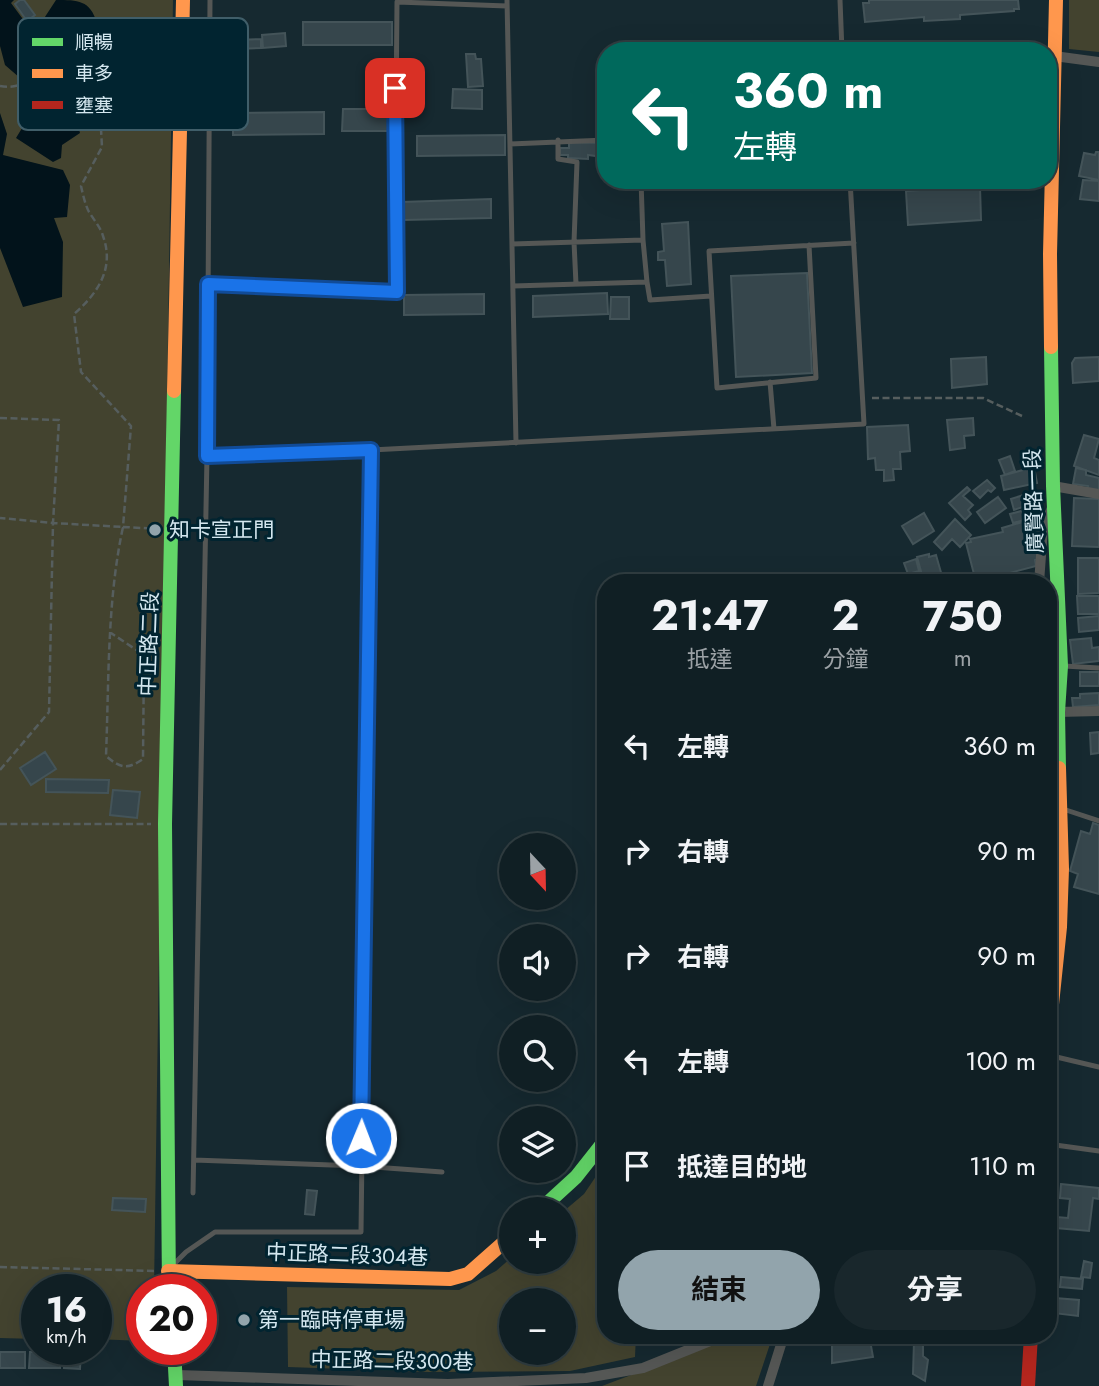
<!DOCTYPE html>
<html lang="zh-TW">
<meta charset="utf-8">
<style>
body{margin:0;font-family:Jost,"Noto Sans TC",sans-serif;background:#19272c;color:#f1f3f6;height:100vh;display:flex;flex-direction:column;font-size:26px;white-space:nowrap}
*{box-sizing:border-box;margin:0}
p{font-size:23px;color:#9ca2a6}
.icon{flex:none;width:38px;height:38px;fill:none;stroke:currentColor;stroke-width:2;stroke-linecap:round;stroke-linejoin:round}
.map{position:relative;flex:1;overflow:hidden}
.sheet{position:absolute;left:597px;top:574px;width:460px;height:770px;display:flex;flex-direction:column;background:#101f24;border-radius:28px;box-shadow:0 7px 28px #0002,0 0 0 2px #303d41}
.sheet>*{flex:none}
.guide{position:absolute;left:597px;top:42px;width:460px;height:147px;border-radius:28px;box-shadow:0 7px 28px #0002,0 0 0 2px #303d41;background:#00695c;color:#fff;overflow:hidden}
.needle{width:46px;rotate:158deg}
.buttons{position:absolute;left:499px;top:833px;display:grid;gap:14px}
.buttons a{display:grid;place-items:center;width:77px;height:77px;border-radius:50%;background:#101f24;box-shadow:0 7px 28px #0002,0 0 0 2px #303d41;font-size:35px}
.speed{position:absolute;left:21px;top:1274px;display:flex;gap:14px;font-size:35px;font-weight:700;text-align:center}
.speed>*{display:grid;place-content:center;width:91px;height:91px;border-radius:50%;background:#101f24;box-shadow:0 7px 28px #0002,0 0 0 2px #303d41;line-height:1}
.speed small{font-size:18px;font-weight:400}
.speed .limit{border:10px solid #d22;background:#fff;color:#111}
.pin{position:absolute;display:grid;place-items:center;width:60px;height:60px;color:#fff;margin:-30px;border-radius:14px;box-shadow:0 4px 10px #0006}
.me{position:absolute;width:77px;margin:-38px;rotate:1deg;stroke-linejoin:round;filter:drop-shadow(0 0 5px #0008)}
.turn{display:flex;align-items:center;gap:24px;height:147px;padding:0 21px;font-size:32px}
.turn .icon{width:91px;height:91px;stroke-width:2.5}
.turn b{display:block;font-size:49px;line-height:60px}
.eta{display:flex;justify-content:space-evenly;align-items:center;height:119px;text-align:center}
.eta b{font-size:42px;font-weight:700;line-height:49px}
.action{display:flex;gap:14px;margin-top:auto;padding:14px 21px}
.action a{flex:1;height:80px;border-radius:42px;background:#92a4ac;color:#111;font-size:28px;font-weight:700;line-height:80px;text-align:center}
.action a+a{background:#19272c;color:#f1f3f6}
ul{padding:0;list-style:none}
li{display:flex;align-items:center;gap:21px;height:105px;padding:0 21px}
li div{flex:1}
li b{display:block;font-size:26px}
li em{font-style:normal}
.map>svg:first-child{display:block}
.green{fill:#43432f;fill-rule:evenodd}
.water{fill:#02131b}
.building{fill:#36464c;stroke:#445459;stroke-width:2}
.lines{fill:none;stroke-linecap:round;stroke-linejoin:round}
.path{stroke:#565e5e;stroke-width:2.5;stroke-dasharray:7 3.5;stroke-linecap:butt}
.lane{stroke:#555755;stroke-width:5}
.street{stroke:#555755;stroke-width:10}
.fast{stroke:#63d668;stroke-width:14}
.slow{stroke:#ff974d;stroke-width:14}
.jam{stroke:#b3261e;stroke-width:14}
.route-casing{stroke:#114b97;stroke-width:18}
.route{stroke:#1a73e8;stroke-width:12}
.poi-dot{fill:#92a4ac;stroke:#012430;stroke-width:2.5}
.labels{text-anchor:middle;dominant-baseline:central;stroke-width:6;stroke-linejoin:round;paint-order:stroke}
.street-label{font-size:21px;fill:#d4e7ef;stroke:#012430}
.poi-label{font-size:21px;fill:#d4e7ef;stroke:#012430;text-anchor:start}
.key{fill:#012430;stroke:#405e69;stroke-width:2}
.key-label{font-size:19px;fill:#d4e7ef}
</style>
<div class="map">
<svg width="1099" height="1386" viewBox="0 0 1099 1386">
<rect width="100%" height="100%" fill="#162930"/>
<!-- green -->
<path class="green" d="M0,0H173L154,1290H142V1341L96,1339V1290H37V1339L0,1338Z
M1069,0H1099V52L1069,49Z
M605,1163L606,1335H636L635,1357L570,1371L429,1372L288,1367L287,1287L459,1290L496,1271L511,1258V1262H564V1211L584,1194ZM511,1300H564V1353H511Z
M737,1335H773L756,1386H602Z"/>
<!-- water -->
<path class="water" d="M0,0H14L11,3L25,22L41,23L56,0C78,0 90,0 97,23L86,30L88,45L30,76L20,78L5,65L0,46Z
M36,105L76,119L80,133L62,145L61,158L53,162L16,138Z
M0,113L7,134L3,155L63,170L70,185L67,217L54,218L63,242L62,297L23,307L0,248Z"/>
<!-- building -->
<path class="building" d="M20,0H24L35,15L27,21L15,4Z
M869,0H1018L1019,9H1014V11L960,15V19L924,21V17L865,22L863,3H869Z
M303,22H392V45H303Z
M285,33L286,46L263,48L262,35Z
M261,39V48L236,49L235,40Z
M466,54H475L476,59H481L483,86L468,87Z
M453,89L482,90V109L452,108Z
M343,109H393V131H342Z
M324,112V134L233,135V113Z
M505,135V155L417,156V136Z
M569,142L596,143V156L588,155V159L568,158V155H560V148H569Z
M1096,152H1099V180L1079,176L1084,153L1095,155Z
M1083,180L1099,181V201L1080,199Z
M980,186L981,220L908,225L906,191Z
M491,199V218L403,220L402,202Z
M688,222L691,284L667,286L665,260H658V252L664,251L662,224Z
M807,273L812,373L736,377L731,276Z
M607,293L608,314L533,317V296Z
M484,294V314L404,315V295Z
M611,297H629V319H610Z
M986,357L987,384L952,388L951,359Z
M1099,357V381L1073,383L1072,363L1075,358Z
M973,418L974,435L964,436L965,448L950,450L947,420Z
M908,425L910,451L900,452L901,469H893L894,480L884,481V470H876L875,458L868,459L867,427Z
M1084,435L1099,439L1094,458L1099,460V475L1074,466Z
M1010,456L1015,471L1005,475L999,460Z
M1034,467L1037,483L1004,490L1001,476Z
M1076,468L1086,470V475L1099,478V492L1087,490L1088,486L1073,484Z
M987,480L995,488L991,492L988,490L980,498L973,491Z
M967,487L970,490L963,496L973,505L968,510L971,514L965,520L949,503Z
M1030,493L1034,503L1014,510L1011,499Z
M998,497L1006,508L985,523L977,512Z
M1074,498L1099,499V547L1072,546Z
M1040,506L1042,515L1013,523L1010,514Z
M924,513L934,531L913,544L902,526Z
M955,519L971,535L960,547L952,539L942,550L934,542Z
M1029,520L1030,527L1036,525L1041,544L1035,545L1039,559L1035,560L1036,566L976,582L966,543L971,542L970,539L1003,532L1002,528Z
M929,554V557L936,555L944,583H928L925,574L922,575L917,557Z
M1078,558H1099V593L1078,594Z
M916,559L919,571L908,574L904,563Z
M1077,596H1099V614H1078Z
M1048,607L1055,608L1052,626L1058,627L1053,669H1048Z
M1099,616V630L1079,632L1078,618Z
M1091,638L1092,648L1099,647V661L1073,664L1070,640Z
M1080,672H1099V686H1080Z
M1099,693V705L1073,707L1072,698H1080V694Z
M1099,732V753L1091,754L1090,733Z
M45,752L56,769L31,785L20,768Z
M46,779L109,780L108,793L46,792Z
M113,790L140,792L137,818L110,815Z
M1048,799L1055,800L1049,842H1048Z
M1093,823L1099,825V894L1074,887L1078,874L1070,871L1081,831L1090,834Z
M1053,834H1059L1056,876L1048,875V844H1052Z
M1048,880L1058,883L1048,925Z
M1061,1184L1099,1188V1199L1093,1198L1089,1231L1056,1228L1057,1217L1068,1218L1070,1199L1060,1198Z
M307,1190L317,1191L314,1215L305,1214Z
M113,1198L146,1199L145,1212L112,1210Z
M1084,1261L1092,1263L1090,1278L1081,1277Z
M1061,1277L1083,1279L1082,1289L1060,1287Z
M1055,1298L1079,1300L1078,1316L1053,1313Z
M869,1335L873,1357L832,1363V1336Z
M914,1341L923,1342V1356L928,1360L925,1381L913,1374Z
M65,1351L81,1352L80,1369L64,1368Z
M0,1352H25V1368H0Z
M30,1352H60V1368H29Z"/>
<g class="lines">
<!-- path -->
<path class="path" d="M0,86C32,92 49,59 75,64C82,65 88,72 94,76L92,116L101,129L102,147L81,186C83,195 85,204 89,212C94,220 101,228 103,236C115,269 97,294 74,314L81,372L131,426L123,527L160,529
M872,398H983L1022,416
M0,418L59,420L53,523L0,518
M0,770L49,712L53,523L123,527C107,601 109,680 106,756C120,768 127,770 143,759L144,655L111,633
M0,824H151
M0,1267L157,1271"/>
<!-- lane -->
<path class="lane" d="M507,0L516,443
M840,0L842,51
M558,140V159L577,162L574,242L576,284
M510,144L606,140
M643,240L647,282
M512,244L643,240L641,180
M809,245L816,378L717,388L709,251L854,243
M208,284L397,291L395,221L397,2L507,6
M513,286L647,282L650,300L711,296
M770,382L774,429
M207,456L371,450
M1064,666L1099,668
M1063,809L1099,821
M1048,1055L1099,1067
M1048,1144L1099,1151
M194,1160L360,1166L442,1172
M193,1193L207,456L210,0
M172,1266L186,1252L215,1232H361L371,450L864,424L850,180"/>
<!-- street -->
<path class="street" d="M1054,56L1099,62
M1053,486L1099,494
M1039,583L1043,528L1052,508
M1058,712L1099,711
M177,1375L448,1384L586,1378L643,1368L725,1335
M768,1386L784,1335"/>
<!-- fast -->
<path class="fast" d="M1051,347L1053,486L1061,666L1058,712L1059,768
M541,1209L576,1177L606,1139
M169,1290L165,824L174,391
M174,1349L176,1386"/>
<!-- slow -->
<path class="slow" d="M1051,347L1050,254L1056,0
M174,391L183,0
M1048,1043L1060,927L1062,869L1059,768
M168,1271L450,1279L468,1274L511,1236"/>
<!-- jam -->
<path class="jam" d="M1028,1386L1031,1335"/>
</g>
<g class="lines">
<!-- route casing -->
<g class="route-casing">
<path id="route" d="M361,1138L371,450L207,456L208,284L397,292L395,88"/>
</g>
<!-- route -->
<use href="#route" class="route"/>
</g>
<!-- markers -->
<g class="poi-dot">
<circle cx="155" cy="530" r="7"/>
<circle cx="244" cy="1320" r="7"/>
</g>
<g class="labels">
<!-- street labels -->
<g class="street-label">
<text transform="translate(1034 501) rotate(-92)">廣賢路一段</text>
<text transform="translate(149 644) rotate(-88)">中正路二段</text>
<text transform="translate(347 1255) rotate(2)">中正路二段304巷</text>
<text transform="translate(392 1361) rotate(1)">中正路二段300巷</text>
</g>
<!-- poi labels -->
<g class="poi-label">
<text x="169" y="530">知卡宣正門</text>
<text x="258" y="1320">第一臨時停車場</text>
</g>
</g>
<!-- legend -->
<rect x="18" y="18" width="230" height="112" rx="10" class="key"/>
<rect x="32" y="38" width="31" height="8" fill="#63d668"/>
<rect x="32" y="69" width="31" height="9" fill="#ff974d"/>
<rect x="32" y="101" width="31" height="8" fill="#b3261e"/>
<g class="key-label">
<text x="75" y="49">順暢</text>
<text x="75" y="80">車多</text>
<text x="75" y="112">壅塞</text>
</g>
</svg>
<div class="buttons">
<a><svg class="needle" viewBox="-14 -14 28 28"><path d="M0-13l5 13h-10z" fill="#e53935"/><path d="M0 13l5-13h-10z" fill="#9ca2a6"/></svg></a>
<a><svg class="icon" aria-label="sound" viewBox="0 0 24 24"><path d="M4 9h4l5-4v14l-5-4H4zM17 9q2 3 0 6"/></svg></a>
<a><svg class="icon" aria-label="search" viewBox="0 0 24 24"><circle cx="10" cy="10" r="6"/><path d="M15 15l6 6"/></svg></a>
<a><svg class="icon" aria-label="layers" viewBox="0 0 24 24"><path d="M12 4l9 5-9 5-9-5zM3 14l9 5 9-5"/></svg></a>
<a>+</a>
<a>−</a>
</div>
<div class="speed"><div>16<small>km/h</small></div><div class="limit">20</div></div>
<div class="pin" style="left:395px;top:88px;background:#d93025"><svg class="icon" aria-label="arrive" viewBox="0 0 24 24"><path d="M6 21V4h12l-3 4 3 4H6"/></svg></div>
<svg class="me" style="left:361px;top:1138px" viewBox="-20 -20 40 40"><circle r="17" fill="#1a73e8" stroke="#fff" stroke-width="3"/><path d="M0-11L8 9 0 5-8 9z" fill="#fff"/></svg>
<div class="guide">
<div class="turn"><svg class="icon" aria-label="left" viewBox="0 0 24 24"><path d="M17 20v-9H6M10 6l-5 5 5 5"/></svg><div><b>360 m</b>左轉</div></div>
</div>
<section class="sheet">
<div class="eta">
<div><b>21:47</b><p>抵達</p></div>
<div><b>2</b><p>分鐘</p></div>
<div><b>750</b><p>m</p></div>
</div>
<ul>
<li><svg class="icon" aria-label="left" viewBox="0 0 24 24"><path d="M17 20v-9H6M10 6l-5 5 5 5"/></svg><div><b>左轉</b></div><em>360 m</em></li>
<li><svg class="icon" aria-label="right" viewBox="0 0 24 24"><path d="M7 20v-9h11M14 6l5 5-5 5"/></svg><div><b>右轉</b></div><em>90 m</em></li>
<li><svg class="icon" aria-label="right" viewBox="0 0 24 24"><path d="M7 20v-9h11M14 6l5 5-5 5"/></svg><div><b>右轉</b></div><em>90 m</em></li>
<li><svg class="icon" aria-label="left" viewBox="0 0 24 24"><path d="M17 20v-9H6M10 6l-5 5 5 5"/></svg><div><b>左轉</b></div><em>100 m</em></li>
<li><svg class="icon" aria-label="arrive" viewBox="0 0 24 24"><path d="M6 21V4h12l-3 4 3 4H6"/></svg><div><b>抵達目的地</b></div><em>110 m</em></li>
</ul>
<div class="action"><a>結束</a><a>分享</a></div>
</section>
</div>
